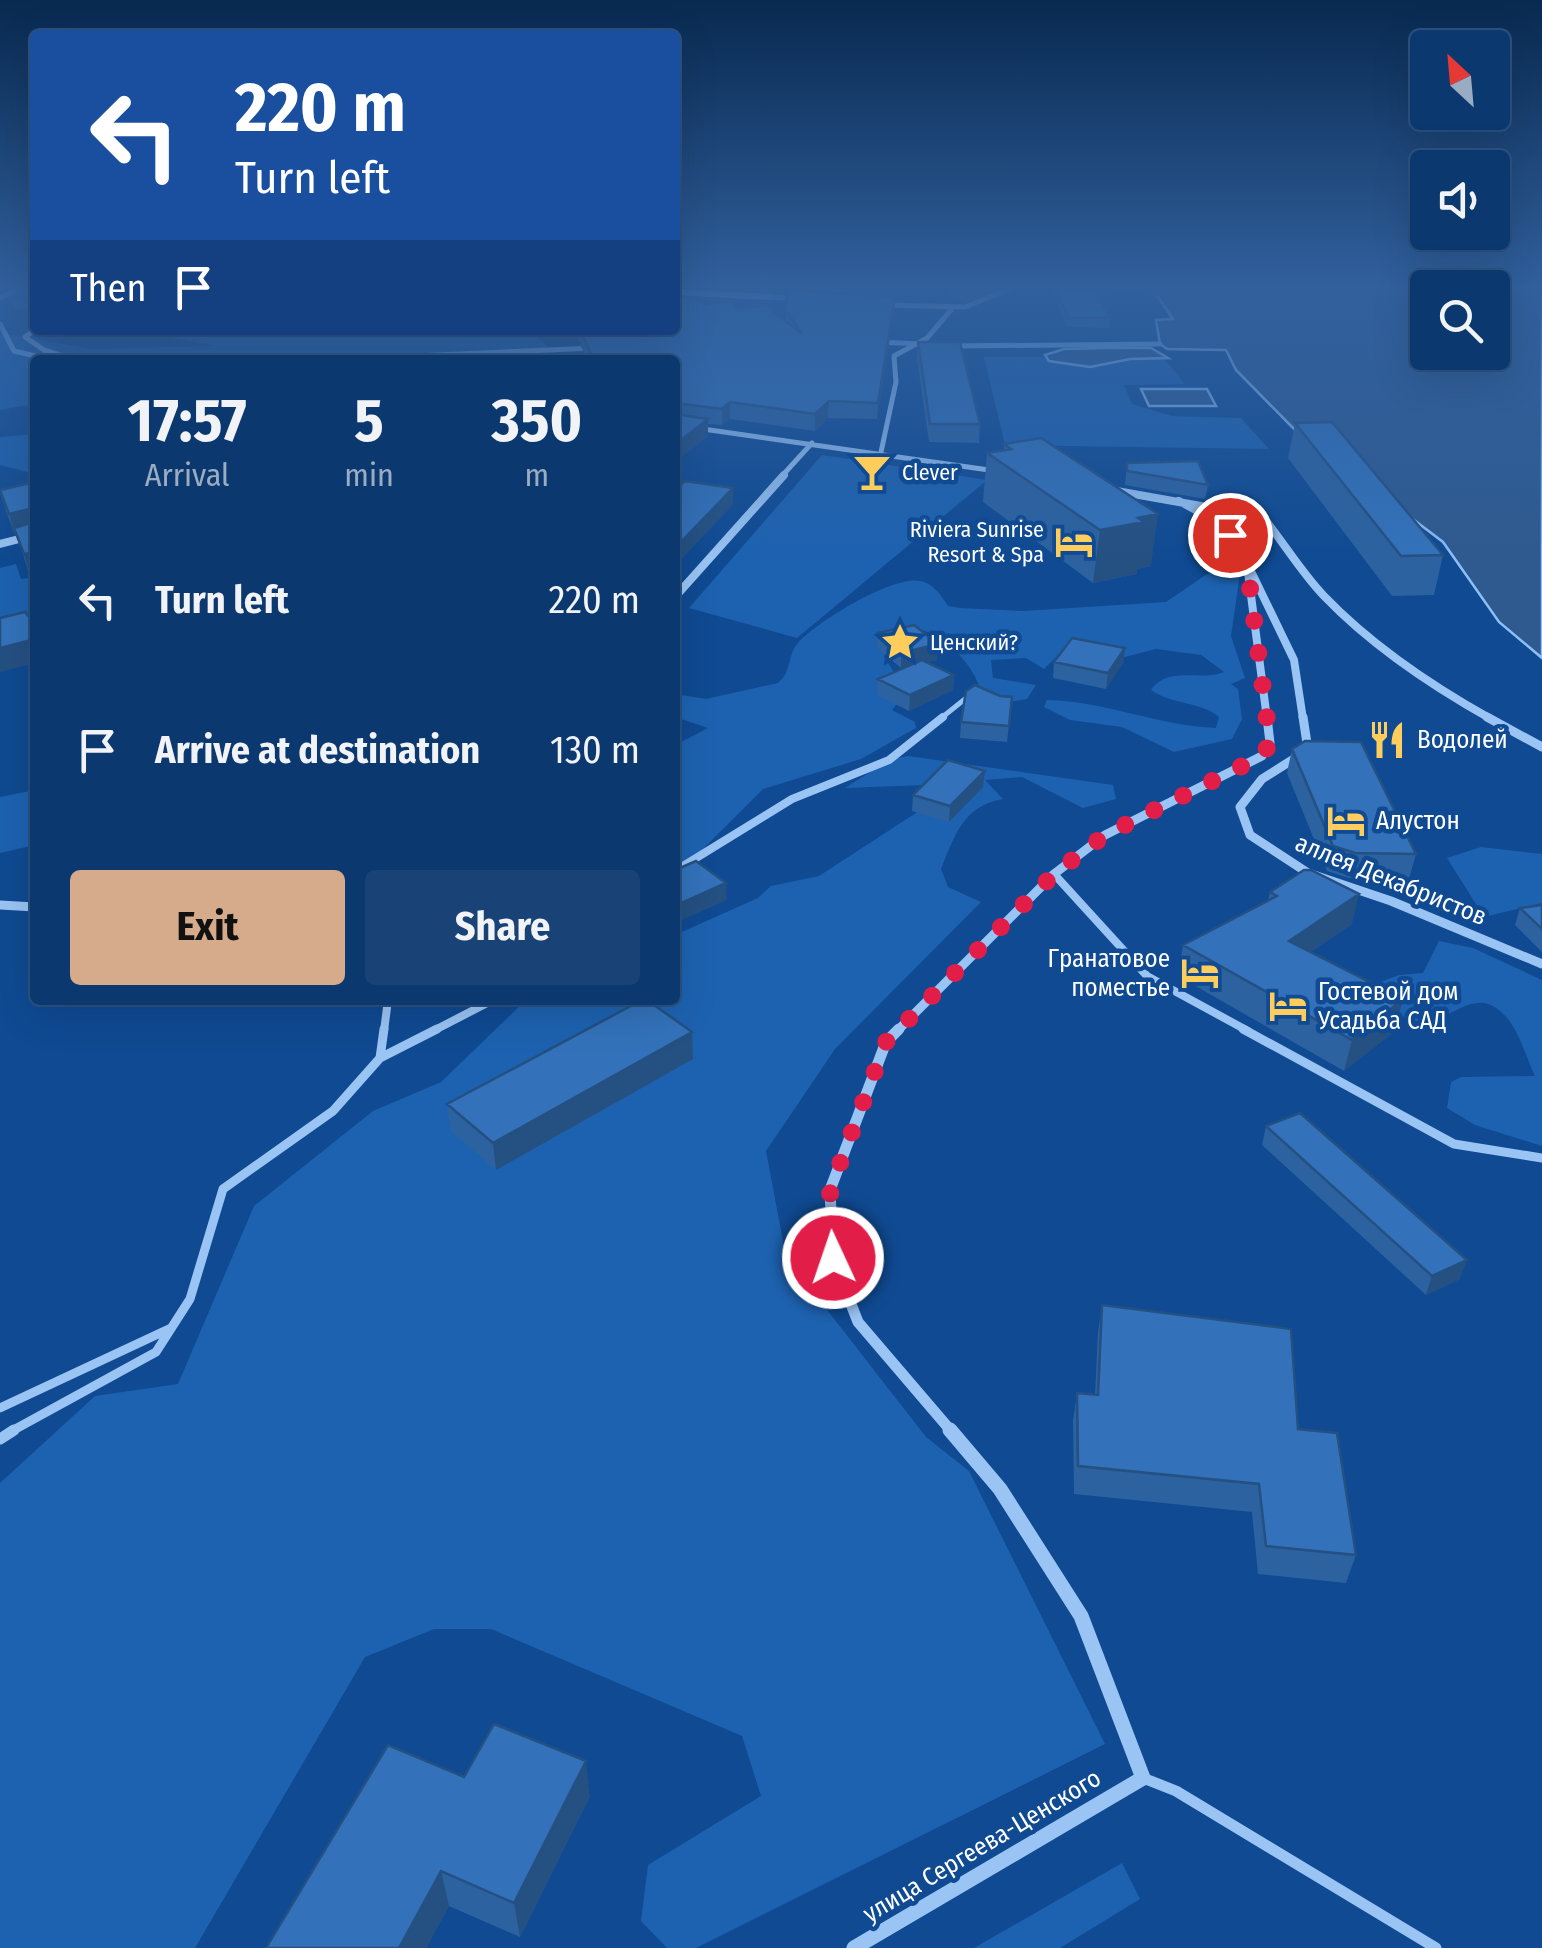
<!DOCTYPE html>
<meta charset="utf-8">
<style>
body{margin:0;font-family:"Fira Sans Condensed",sans-serif;background:#194376;color:#f1f3f6;height:100vh;display:flex;flex-direction:column;font-size:38px;white-space:nowrap}
*{box-sizing:border-box;margin:0}
p{font-size:32px;color:#9aacc2}
.icon{flex:none;width:55px;height:55px;fill:none;stroke:currentColor;stroke-width:2;stroke-linecap:round;stroke-linejoin:round}
.map{position:relative;flex:1;overflow:hidden}
.panel{position:absolute;left:30px;top:355px;width:650px;height:650px;display:flex;flex-direction:column;background:#0b386e;border-radius:10px;box-shadow:0 10px 40px #0002,0 0 0 2px #2b5281}
.panel>*{flex:none}
.top-card{position:absolute;left:30px;top:30px;width:650px;height:305px;border-radius:10px;box-shadow:0 10px 40px #0002,0 0 0 2px #2b5281;background:#1a4fa0;color:#fff;overflow:hidden}
.needle{width:65px;rotate:334deg}
.buttons{position:absolute;left:1410px;top:30px;display:grid;gap:20px}
.buttons a{display:grid;place-items:center;width:100px;height:100px;border-radius:10px;background:#0b386e;box-shadow:0 10px 40px #0002,0 0 0 2px #2b5281;font-size:50px}
.pin{position:absolute;display:grid;place-items:center;width:85px;height:85px;color:#fff;margin:-42px;border:5px solid #fff;border-radius:50%;box-shadow:0 2px 10px #0007}
.me{position:absolute;width:110px;margin:-55px;rotate:357deg;stroke-linejoin:round;filter:drop-shadow(0 0 8px #0008)}
.turn{display:flex;align-items:center;gap:35px;height:210px;padding:0 40px;font-size:45px}
.turn .icon{width:130px;height:130px;stroke-width:2.5}
.turn b{display:block;font-size:70px;line-height:85px}
.then{display:flex;align-items:center;height:95px;padding:0 40px;background:#0003;gap:20px;font-size:38px}
.eta{display:flex;justify-content:space-evenly;align-items:center;height:170px;text-align:center}
.eta b{font-size:60px;font-weight:700;line-height:70px}
.cta{display:flex;gap:20px;margin-top:auto;padding:20px 40px}
.cta a{flex:1;height:115px;border-radius:10px;background:#d6ab8b;color:#111;font-size:40px;font-weight:700;line-height:115px;text-align:center}
.cta a+a{background:#194376;color:#f1f3f6}
ul{padding:0;list-style:none}
li{display:flex;align-items:center;gap:30px;height:150px;padding:0 40px}
li div{flex:1}
li b{display:block;font-size:38px}
li em{font-style:normal}
.map>svg:first-child{display:block}
.green{fill:#1d62b0}
.water{fill:#2e5a8f;stroke:#8bbff8;stroke-width:2.5}
.lines{fill:none;stroke-linecap:round;stroke-linejoin:round}
.stream{stroke:#8bbff8;stroke-width:5}
.lane-far3{stroke:#9ac4f4;stroke-width:5}
.lane-far2{stroke:#9ac4f4;stroke-width:8}
.lane-far1{stroke:#9ac4f4;stroke-width:9}
.lane{stroke:#9ac4f4;stroke-width:11}
.street-far4{stroke:#9ac4f4;stroke-width:5}
.street-far3{stroke:#9ac4f4;stroke-width:8}
.street-far2{stroke:#9ac4f4;stroke-width:9}
.street-far1{stroke:#9ac4f4;stroke-width:11}
.street{stroke:#9ac4f4;stroke-width:15}
.secondary{fill:#c9e1fd;fill-rule:evenodd}
.wall{fill:#2c62a0}
.shaded-wall{fill:#245082}
.building{fill:#3372ba;stroke:#245082;stroke-width:2.5}
.route{stroke:#e11d48;stroke-width:18;stroke-dasharray:0 32.4}
.labels{text-anchor:middle;dominant-baseline:central;stroke-width:9;stroke-linejoin:round;paint-order:stroke}
.far-poi-label{font-size:22px;fill:#fff;stroke:#0f4a92;text-anchor:start}
.poi-label{font-size:25px;fill:#fff;stroke:#0f4a92;text-anchor:start}
.street-label{font-size:25px;fill:#fff;stroke:#0f4a92}
</style>
<div class="map">
<svg width="1542" height="1948" viewBox="0 0 1542 1948">
<rect width="100%" height="100%" fill="#0f4a92"/>
<!-- green -->
<path class="green" d="M135,330H522L521,334L538,337L562,360H35V404L0,410V333L90,349L215,346Z
M1162,356L1185,384L1124,385L1132,404L1172,416L1241,418L1269,449L1005,445L984,357Z
M35,434V474L0,465V437Z
M822,455L987,480L797,638L689,608Z
M16,564L21,579L35,577V617L0,625V568Z
M1235,566L1240,573L1231,636L1245,678L1231,684L1238,689L1242,719L1232,739L1174,752L1122,727L1070,720L1044,707L1047,700C1105,701 1159,726 1216,728L1219,717C1200,701 1172,705 1151,690C1169,665 1200,682 1224,672L1201,655L1156,649L1113,660L1068,645L1044,669L1026,658L991,660L993,678L1036,685L1027,699L1003,703L981,693C975,662 935,625 903,627L890,638L884,657L907,691L892,710L915,722L916,728L861,759L763,789L695,857L675,871V745L708,728L675,717V694L706,699L778,683C792,672 787,655 798,643C816,622 893,575 920,581C933,583 941,595 948,606L960,608L1023,611L1166,602L1207,574Z
M908,756L1113,785L1116,799L1083,808L1022,777L985,780L1003,799C963,806 955,835 941,869L948,887L981,902L835,1049L766,1151L786,1257L926,1437L969,1471L1105,1744L696,1948H667L641,1921L648,1865L761,1796L742,1736L491,1629H434L365,1657L195,1948H0V1483L95,1396L178,1384L254,1206L373,1111L441,1082L526,1000H675V935L758,898L771,886L819,876L922,809L927,785L845,788L889,760Z
M35,790V845L0,853V797Z
M1481,847L1542,854V903L1484,917L1447,858Z
M1439,941L1473,948L1542,980V1146L1475,1125L1447,1108L1451,1082L1461,1077L1535,1076C1527,1059 1520,1034 1508,1019C1477,981 1454,1021 1423,1022C1408,1023 1393,1010 1381,1002L1380,982L1399,975L1423,973Z
M1122,1863L1140,1899L1060,1948H974Z"/>
<!-- water -->
<path class="water" d="M1152,288H1427L1428,352H1492L1493,288H1542V658L1499,622L1443,542L1294,429L1236,370L1226,350L1167,349L1160,344L1156,320L1173,319Z
M1103,348H1151L1168,358L1130,359L1090,367L1049,361L1045,355L1064,349Z
M1141,389H1207L1216,406H1149Z"/>
<g class="lines">
<!-- stream -->
<path class="stream" d="M0,298L20,288
M0,324L14,351L53,360
M876,342L924,344
M951,346L1160,344
M326,360L594,348"/>
<!-- lane-far3 -->
<path class="lane-far3" d="M940,719L970,695"/>
<!-- lane-far2 -->
<path class="lane-far2" d="M675,871L792,799L889,760L943,717
M1054,874L1147,976L1248,1031
M384,1031L388,1000
M433,1031L493,1000"/>
<!-- lane-far1 -->
<path class="lane-far1" d="M1243,1029L1454,1144L1542,1158
M380,1058L437,1029
M0,1408L171,1328
M10,1432L156,1352L190,1299L223,1189L333,1111L380,1058L384,1029"/>
<!-- lane -->
<path class="lane" d="M0,1439L14,1430
M1143,1778L1176,1791L1436,1948"/>
<!-- street-far4 -->
<path class="street-far4" d="M770,297L799,299
M885,305L965,307L1012,288
M35,330L25,337L44,350L75,360
M675,425L996,471
M881,452L896,382L894,356L927,338L951,310
M781,477L812,443"/>
<!-- street-far3 -->
<path class="street-far3" d="M1111,490L1263,517C1284,543 1301,572 1324,596C1372,646 1432,686 1491,719
M1179,501L1216,521L1245,549L1267,719
M0,544L35,535
M1248,565L1294,660L1303,719
M675,597L784,475"/>
<!-- street-far2 -->
<path class="street-far2" d="M1303,717L1308,750L1262,779L1240,807L1250,835L1308,873L1391,901L1542,964
M1487,717L1542,747
M0,905L35,907
M897,1031L1054,874L1105,835L1262,756L1270,743L1267,717"/>
<!-- street-far1 -->
<path class="street-far1" d="M899,1029L886,1042L830,1190L833,1258L858,1322L952,1432"/>
<!-- street -->
<path class="street" d="M854,1948L1143,1778L1081,1616L1000,1489L950,1430"/>
<!-- secondary -->
<path class="secondary" d="M675,289L770,294L775,297L770,300L675,295Z"/>
</g>
<!-- wall -->
<path class="wall" d="M35,288V310L14,309L11,297Z
M793,288H882L876,296L894,312L877,419L828,418L815,431L730,419L722,425L708,424V436L675,462V360H587L574,330H675L706,304L738,309L786,322L787,290H793Z
M947,288H993L976,299L965,301L947,295Z
M1051,288H1095L1110,318L1109,328L1067,327Z
M1110,288H1158L1157,297Z
M918,342L980,424L979,443L929,442L917,359Z
M1295,423L1443,555L1434,595L1392,596L1288,458Z
M1004,444L1151,566L1137,569V574L1093,583L983,502L987,453L1004,450Z
M1127,463L1208,485L1205,499L1125,485Z
M35,482V573L29,574L16,532L14,533L5,508L0,490Z
M878,633L937,660L927,662L954,675L953,690L909,711L877,695L878,679L907,667L901,668L877,648Z
M1125,648L1123,663L1106,689L1053,678L1054,662Z
M1000,696L1012,697L1007,742L960,738L961,722Z
M1292,749L1416,854L1409,879L1349,878L1327,871L1287,773Z
M985,771L983,787L949,822L912,811L913,795Z
M1270,892L1352,924L1311,952L1403,999L1395,1031L1344,1071L1178,976L1183,945L1268,901Z
M1542,905V952L1515,925L1520,908Z
M692,1032L693,1059L496,1170L451,1131L447,1104Z
M1266,1126L1460,1279L1426,1295L1262,1145Z
M1102,1305L1298,1429L1356,1555L1346,1583L1258,1574L1252,1512L1074,1494L1073,1421L1077,1393L1095,1394L1098,1332Z
M464,1777L590,1796L520,1937L449,1906L426,1948H266Z"/>
<!-- shaded-wall -->
<path class="shaded-wall" d="M978,288H993L976,299L965,301L966,291Z
M895,297L894,312L877,419L878,403Z
M829,401L828,418L815,431V414Z
M730,402V419L722,425V409Z
M708,419V436L675,462V445Z
M733,488V505L675,566V548Z
M29,509L34,528L14,533L9,514Z
M1158,514L1151,566L1137,569V574L1093,583L1100,530L1138,518Z
M35,552V573L29,574L24,554Z
M35,639V663L0,672V648Z
M938,644L937,660L901,668V653Z
M1125,648L1123,663L1106,689L1108,673Z
M954,675L953,690L909,711L910,695Z
M985,771L983,787L949,822L950,806Z
M726,883L727,900L675,923V906Z
M1359,894L1352,924L1282,972L1289,941Z
M1403,999L1395,1031L1344,1071L1352,1040Z
M692,1032L693,1059L496,1170L493,1143Z
M1467,1260L1460,1279L1426,1295L1432,1276Z
M586,1761L590,1796L520,1937L514,1903Z
M441,1871L449,1906L426,1948H399Z"/>
<!-- building -->
<path class="building" d="M23,288H35V298L11,297Z
M956,288H978L966,291Z
M1056,288H1095L1110,318H1068Z
M787,290L895,297L878,403L829,401L815,414L730,402L722,409L675,403V360H594L580,330H675V293L706,304L731,301L738,309L765,305L802,334L786,310Z
M918,342H960L980,424H930Z
M675,414L708,419L675,445Z
M1332,422L1443,555L1401,556L1295,423Z
M1041,438L1158,514L1138,518L1144,522L1100,530L987,453L1011,449L1004,444Z
M1198,461L1208,485L1127,471V463Z
M685,481L733,488L675,548V490Z
M35,482V512L29,509L9,514L0,490Z
M35,520V552L24,554L14,528L34,522Z
M25,612L35,624V639L0,648V618Z
M914,625L938,644L901,653L878,633Z
M1072,638L1125,648L1108,673L1054,662Z
M922,660L954,675L910,695L878,679Z
M975,685L1000,696L1012,697L1009,726L961,722L966,691Z
M1305,741L1361,742L1416,854L1355,853L1333,846L1292,749Z
M948,760L985,771L950,806L913,795Z
M696,861L726,883L675,906V870Z
M1304,870H1311L1359,894L1289,941L1403,999L1352,1040L1183,945L1277,896L1270,892Z
M1542,905V929L1520,908Z
M642,1000H647L692,1032L493,1143L447,1104Z
M1300,1113L1467,1260L1432,1276L1266,1126Z
M1102,1305L1291,1329L1298,1429L1337,1433L1356,1555L1266,1546L1259,1484L1078,1466L1077,1393L1098,1395Z
M494,1724L586,1761L514,1903L441,1871L399,1948H266L388,1745L464,1777Z"/>
<!-- sky -->
<linearGradient id="sky" x2="0" y2="1"><stop stop-color="#082950"/><stop offset="0.51" stop-color="#31609d"/><stop offset="1" stop-color="#31609d" stop-opacity="0"/></linearGradient>
<rect width="1542" height="561" fill="url(#sky)"/>
<g class="lines">
<!-- route -->
<path class="route" d="M833,1258L830,1190L886,1042L1054,874L1105,835L1262,756L1270,743L1245,549L1230,535"/>
</g>
<!-- icons -->
<defs>
<g id="bar-bare" transform="scale(3)"><path d="M-6-5H6L.8 .8V4.5H3.5V6h-7V4.5H-.8V.8Z" fill="#ffcd5c" stroke="#0f4a92" stroke-width="2.5" paint-order="stroke"/></g>
<g id="hotel-bare" transform="scale(3)"><path d="M-6-4.5h1.5V1H6V5H4.5V3h-9V5H-6ZM-4 0a1.8 1.8 0 1 1 3.6 0ZM.5 0V-2.5h3Q6-2.5 6 0Z" fill="#ffcd5c" stroke="#0f4a92" stroke-width="2.5" paint-order="stroke"/></g>
<g id="sight-bare" transform="scale(3)"><path d="M0-6L1.8-2.2L6-1.7L2.9 1.2L3.7 5.4L0 3.3L-3.7 5.4L-2.9 1.2L-6-1.7L-1.8-2.2Z" fill="#ffcd5c" stroke="#0f4a92" stroke-width="2.5" paint-order="stroke"/></g>
<g id="restaurant-bare" transform="scale(3)"><path d="M-5-6h1v4h1v-4h1v4h1v-4h1v5L-1.5 .5V6h-2V.5L-5-1ZM5-6V6H3V1.5H1.5Q1.5-4 5-6Z" fill="#ffcd5c" stroke="#0f4a92" stroke-width="2.5" paint-order="stroke"/></g>
</defs>
<g fill-rule="evenodd">
<use href="#bar-bare" x="872" y="472"/>
<use href="#hotel-bare" x="1074" y="542"/>
<use href="#sight-bare" x="900" y="642"/>
<use href="#restaurant-bare" x="1387" y="740"/>
<use href="#hotel-bare" x="1346" y="821"/>
<use href="#hotel-bare" x="1200" y="973"/>
<use href="#hotel-bare" x="1288" y="1006"/>
</g>
<g class="labels">
<!-- far-poi labels -->
<g class="far-poi-label">
<text x="902" y="472">Clever</text>
<text x="1044" y="529" text-anchor="end">Riviera Sunrise<tspan x="1044" dy="25">Resort &amp; Spa</tspan></text>
<text x="930" y="642">Ценский?</text>
</g>
<!-- poi labels -->
<g class="poi-label">
<text x="1417" y="740">Водолей</text>
<text x="1376" y="821">Алустон</text>
<text x="1170" y="959" text-anchor="end">Гранатовое<tspan x="1170" dy="29">поместье</tspan></text>
<text x="1318" y="992">Гостевой дом<tspan x="1318" dy="29">Усадьба САД</tspan></text>
</g>
<!-- street labels -->
<g class="street-label">
<text transform="translate(1391 880) rotate(22)">аллея Декабристов</text>
<text transform="translate(982 1846) rotate(-31)">улица Сергеева-Ценского</text>
</g>
</g>
</svg>
<div class="buttons">
<a><svg class="needle" viewBox="-14 -14 28 28"><path d="M0-13l5 13h-10z" fill="#e53935"/><path d="M0 13l5-13h-10z" fill="#9aacc2"/></svg></a>
<a><svg class="icon" aria-label="sound" viewBox="0 0 24 24"><path d="M4 9h4l5-4v14l-5-4H4zM17 9q2 3 0 6"/></svg></a>
<a><svg class="icon" aria-label="search" viewBox="0 0 24 24"><circle cx="10" cy="10" r="6"/><path d="M15 15l6 6"/></svg></a>
</div>
<div class="pin" style="left:1230px;top:535px;background:#d93025"><svg class="icon" aria-label="arrive" viewBox="0 0 24 24"><path d="M6 21V4h12l-3 4 3 4H6"/></svg></div>
<svg class="me" style="left:833px;top:1258px" viewBox="-20 -20 40 40"><circle r="17" fill="#e11d48" stroke="#fff" stroke-width="3"/><path d="M0-11L8 9 0 5-8 9z" fill="#fff"/></svg>
<div class="top-card">
<div class="turn"><svg class="icon" aria-label="left" viewBox="0 0 24 24"><path d="M17 20v-9H6M10 6l-5 5 5 5"/></svg><div><b>220 m</b>Turn left</div></div>
<div class="then">Then<svg class="icon" aria-label="arrive" viewBox="0 0 24 24"><path d="M6 21V4h12l-3 4 3 4H6"/></svg></div>
</div>
<section class="panel">
<div class="eta">
<div><b>17:57</b><p>Arrival</p></div>
<div><b>5</b><p>min</p></div>
<div><b>350</b><p>m</p></div>
</div>
<ul>
<li><svg class="icon" aria-label="left" viewBox="0 0 24 24"><path d="M17 20v-9H6M10 6l-5 5 5 5"/></svg><div><b>Turn left</b></div><em>220 m</em></li>
<li><svg class="icon" aria-label="arrive" viewBox="0 0 24 24"><path d="M6 21V4h12l-3 4 3 4H6"/></svg><div><b>Arrive at destination</b></div><em>130 m</em></li>
</ul>
<div class="cta"><a>Exit</a><a>Share</a></div>
</section>
</div>
